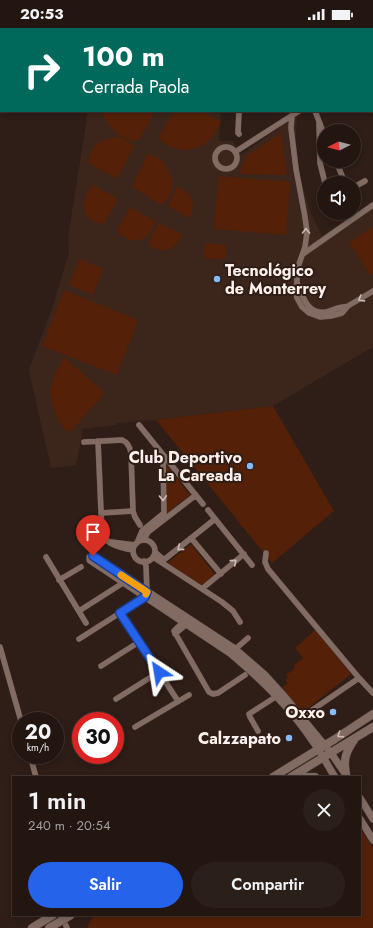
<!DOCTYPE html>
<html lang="es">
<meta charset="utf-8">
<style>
body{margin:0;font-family:Jost,sans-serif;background:#2b1f1a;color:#f1f3f6;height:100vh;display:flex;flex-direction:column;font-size:15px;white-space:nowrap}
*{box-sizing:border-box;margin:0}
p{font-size:13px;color:#a39f9f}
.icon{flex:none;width:22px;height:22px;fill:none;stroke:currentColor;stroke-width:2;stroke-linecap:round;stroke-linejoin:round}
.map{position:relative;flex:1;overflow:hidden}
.drawer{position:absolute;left:12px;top:748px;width:349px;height:140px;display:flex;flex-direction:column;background:#231611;border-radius:0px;box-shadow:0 2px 6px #0003,0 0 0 1px #403531}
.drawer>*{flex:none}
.hud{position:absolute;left:0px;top:0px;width:373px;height:84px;box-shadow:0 2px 6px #0003,0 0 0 1px #403531;background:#00695c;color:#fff;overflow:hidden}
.needle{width:26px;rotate:264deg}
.controls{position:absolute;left:317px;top:96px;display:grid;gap:8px}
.controls a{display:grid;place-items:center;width:44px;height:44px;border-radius:50%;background:#231611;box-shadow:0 2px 6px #0003,0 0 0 1px #403531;font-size:20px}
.speed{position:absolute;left:12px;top:684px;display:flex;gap:8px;font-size:20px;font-weight:700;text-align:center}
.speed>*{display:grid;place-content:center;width:52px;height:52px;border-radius:50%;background:#231611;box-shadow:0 2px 6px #0003,0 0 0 1px #403531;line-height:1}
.speed small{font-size:10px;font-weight:400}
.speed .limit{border:6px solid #d22;background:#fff;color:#111}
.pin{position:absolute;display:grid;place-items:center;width:34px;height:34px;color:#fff;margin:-41px -17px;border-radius:50% 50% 50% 0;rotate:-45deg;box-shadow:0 0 4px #0007}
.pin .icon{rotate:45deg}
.me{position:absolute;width:44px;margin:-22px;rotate:327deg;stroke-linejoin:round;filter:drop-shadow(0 0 3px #0008)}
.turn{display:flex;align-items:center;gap:14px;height:84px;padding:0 16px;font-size:18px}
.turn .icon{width:52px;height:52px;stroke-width:2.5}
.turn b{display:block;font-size:28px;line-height:34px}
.round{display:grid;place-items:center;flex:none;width:42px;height:42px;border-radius:21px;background:#2b1f1a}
.overview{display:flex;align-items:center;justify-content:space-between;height:68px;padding:0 16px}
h1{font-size:24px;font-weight:600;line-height:30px}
.cta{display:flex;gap:8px;margin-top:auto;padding:8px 16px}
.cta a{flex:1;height:46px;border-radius:24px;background:#2563eb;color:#fff;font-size:16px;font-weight:600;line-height:46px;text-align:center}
.cta a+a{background:#2b1f1a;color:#f1f3f6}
.status{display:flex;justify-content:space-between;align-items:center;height:28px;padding:0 20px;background:#231611;direction:ltr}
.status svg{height:11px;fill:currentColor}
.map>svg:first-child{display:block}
.built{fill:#3c251b}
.green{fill:#552008}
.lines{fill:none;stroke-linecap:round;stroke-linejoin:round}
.minor-casing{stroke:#493a36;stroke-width:6}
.tertiary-casing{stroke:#493a36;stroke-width:8}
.secondary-casing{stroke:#493a36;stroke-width:9}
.minor{stroke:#816b63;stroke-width:5.5}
.tertiary{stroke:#816b63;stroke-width:7}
.secondary{stroke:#816b63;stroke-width:8}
.secondary-bridge-casing{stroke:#493a36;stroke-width:9;stroke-linecap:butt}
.secondary-bridge{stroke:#816b63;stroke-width:8}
.oneway{stroke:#ccbbb5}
.route-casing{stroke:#184099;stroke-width:10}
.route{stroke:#2563eb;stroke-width:7}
.slow{stroke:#f59e0b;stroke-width:7}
.poi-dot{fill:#84bcfb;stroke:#2f1d17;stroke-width:1.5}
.labels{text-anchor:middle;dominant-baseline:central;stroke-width:4;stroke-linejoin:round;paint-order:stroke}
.poi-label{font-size:16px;font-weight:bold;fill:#fef1ec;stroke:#2f1d17;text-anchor:end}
</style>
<div class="status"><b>20:53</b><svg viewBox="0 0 49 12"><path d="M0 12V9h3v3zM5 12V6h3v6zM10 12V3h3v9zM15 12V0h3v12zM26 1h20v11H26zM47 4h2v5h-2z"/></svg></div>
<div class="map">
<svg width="373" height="900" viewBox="0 0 373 900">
<rect width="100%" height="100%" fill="#2f1d17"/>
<!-- built -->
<path class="built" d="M88,83H221L219,113H233L241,127L297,87L296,111L300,149L311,186L322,208L373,173V319L273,378L156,392L117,395V397L83,401L77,434L75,437L72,438L51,440L30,347L29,341L53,278L69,224L68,209Z"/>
<!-- green -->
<path class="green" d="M101,83H155L139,112C124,117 106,96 101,83Z
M174,83H202L221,94C218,99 216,104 213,108C206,118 188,125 177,121C170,119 164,115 158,110Z
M281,105L287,147L240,146L243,134L249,126Z
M117,109L127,112L134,118L117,151L88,135C91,117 99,112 117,109Z
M148,126C153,128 159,129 162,133C175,145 177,168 160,177L132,158Z
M218,148L290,154L286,207L214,201Z
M93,157L116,170L117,172L104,196C81,194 78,172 93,157Z
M178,158C192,167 197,175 189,190L168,178Z
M130,179L155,193L151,205L141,212H131L123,209L117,203Z
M159,195L181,206L178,215L169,222H160L153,220L148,215Z
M373,199V246L370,247L349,214Z
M205,215L226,217L225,231L204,230Z
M79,231L103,241L93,267L69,257Z
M64,262L138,292L117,347L42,318Z
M64,329L105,365L69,405L59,394L53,379L50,363L54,348Z
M273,378L334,483L272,535L156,392Z
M166,436L190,467L166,486Z
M191,516L216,548L202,560L167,535Z
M315,602L351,646L302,685L282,660L288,655L285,652L288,650L286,647L295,640L294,637L303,630L295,620Z
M360,800L373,820V900H87L92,890L96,887H360Z"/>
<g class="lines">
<!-- minor casing -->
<g class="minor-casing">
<path id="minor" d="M282,0V1
M255,1L257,0
M372,36H373
M239,83L238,105L239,106
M315,83L324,106
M292,88L291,100L296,141L305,189L307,204L305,219L299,236L297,245V255L295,261L297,270L302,279L309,285L320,289L331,288L342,285L348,278L373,263
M319,94L320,135L325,155
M215 130a11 11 0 1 1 22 0a11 11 0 1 1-22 0Z
M235,124L299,83
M336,133L345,155
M354,159L365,153
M303,226L373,177
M297,255C303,268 307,287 326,284C331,283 334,281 338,280C341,279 345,279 348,278
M139,397L203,476
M98,413L102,506C107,517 122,520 133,522
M84,414L122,412C127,414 130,419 131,425L133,483L135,489L140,497
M163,427L164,485
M208,482L252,537
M101,485L133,483
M191,510L221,546
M144,512L148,504L196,467
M133 523a11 11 0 1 1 22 0a11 11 0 1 1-22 0Z
M111,514L135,517
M137,515L142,503L164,485
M155,524L162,530L165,531
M266,525L265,534L268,541L359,650L373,665
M46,529L86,595
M153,529L222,574L233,583L240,594
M165,531L215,491
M59,552L81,539
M203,560L244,526
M79,583L126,553
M120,585L178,673
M183,594L174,603L209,664L213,666L218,665L245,647
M175,606L187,596
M79,611L145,569L147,564L146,538L144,533
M0,619L21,693
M232,624L248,610
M101,638L139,614
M116,671L159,644
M302,689L359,650
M135,699L189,667
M258,703L250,689L249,686L277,668
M30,727L36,749
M61,887L67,900"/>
</g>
<!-- tertiary casing -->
<g class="tertiary-casing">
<path id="tertiary" d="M335,749C328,738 322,726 314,715C290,679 263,653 230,625L90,532V529L93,528L235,621L265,647L284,668L331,725L346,747
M360,770L373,791
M360,791L373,812"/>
</g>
<!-- secondary casing -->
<g class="secondary-casing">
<path id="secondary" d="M346,746C343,731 346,724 354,712
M273,749L335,711L373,686
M291,749L373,699
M306,749H315
M32,900L53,887"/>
</g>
<!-- minor -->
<use href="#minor" class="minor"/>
<!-- tertiary -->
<use href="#tertiary" class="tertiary"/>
<!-- secondary -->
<use href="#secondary" class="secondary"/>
<!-- secondary-bridge casing -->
<g class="secondary-bridge-casing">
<path id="secondary-bridge" d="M49,900L71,887"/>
</g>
<!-- secondary-bridge -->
<use href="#secondary-bridge" class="secondary-bridge"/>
</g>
<!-- one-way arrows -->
<defs><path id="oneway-chevron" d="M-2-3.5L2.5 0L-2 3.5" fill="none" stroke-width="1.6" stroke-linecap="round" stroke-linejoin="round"/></defs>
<g class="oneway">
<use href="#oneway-chevron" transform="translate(306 203) rotate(-90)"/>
<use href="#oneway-chevron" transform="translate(361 271) rotate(148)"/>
<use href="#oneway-chevron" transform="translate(163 470) rotate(88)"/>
<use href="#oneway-chevron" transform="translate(180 520) rotate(140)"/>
<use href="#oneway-chevron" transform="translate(234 534) rotate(-41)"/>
<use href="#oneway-chevron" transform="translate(340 707) rotate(147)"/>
</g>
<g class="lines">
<!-- route casing -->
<g class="route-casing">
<path id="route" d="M93,528L147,564L145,569L120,585L159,644"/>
</g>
<!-- route -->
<use href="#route" class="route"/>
<!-- slow -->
<path class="slow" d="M121,547L147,564L146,566"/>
</g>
<!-- markers -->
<g class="poi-dot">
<circle cx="217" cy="251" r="4"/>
<circle cx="250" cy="438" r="4"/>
<circle cx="333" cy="684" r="4"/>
<circle cx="289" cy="710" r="4"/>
</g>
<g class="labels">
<!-- poi labels -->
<g class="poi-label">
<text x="225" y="242" text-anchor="start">Tecnológico<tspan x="225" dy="18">de Monterrey</tspan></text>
<text x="242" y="429">Club Deportivo<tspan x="242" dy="18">La Careada</tspan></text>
<text x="325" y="684">Oxxo</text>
<text x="281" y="710">Calzzapato</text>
</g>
</g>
</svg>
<div class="controls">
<a><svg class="needle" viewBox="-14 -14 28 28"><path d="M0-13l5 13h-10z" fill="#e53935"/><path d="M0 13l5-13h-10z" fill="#a39f9f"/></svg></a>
<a><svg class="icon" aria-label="sound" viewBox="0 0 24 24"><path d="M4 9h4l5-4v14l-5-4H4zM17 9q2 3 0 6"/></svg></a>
</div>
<div class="speed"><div>20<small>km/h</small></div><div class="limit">30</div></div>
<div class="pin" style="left:93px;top:528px;background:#d93025"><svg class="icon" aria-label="arrive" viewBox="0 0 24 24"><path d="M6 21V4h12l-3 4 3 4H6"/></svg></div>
<svg class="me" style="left:159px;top:644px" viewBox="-20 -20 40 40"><path d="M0-17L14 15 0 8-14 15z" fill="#2563eb" stroke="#fff" stroke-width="4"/></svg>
<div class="hud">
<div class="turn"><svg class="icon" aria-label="right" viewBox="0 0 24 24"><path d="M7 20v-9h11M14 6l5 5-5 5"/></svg><div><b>100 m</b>Cerrada Paola</div></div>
</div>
<section class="drawer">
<div class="overview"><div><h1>1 min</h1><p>240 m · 20:54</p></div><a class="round"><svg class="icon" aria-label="close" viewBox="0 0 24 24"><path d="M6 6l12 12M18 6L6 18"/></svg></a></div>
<div class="cta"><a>Salir</a><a>Compartir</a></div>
</section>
</div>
